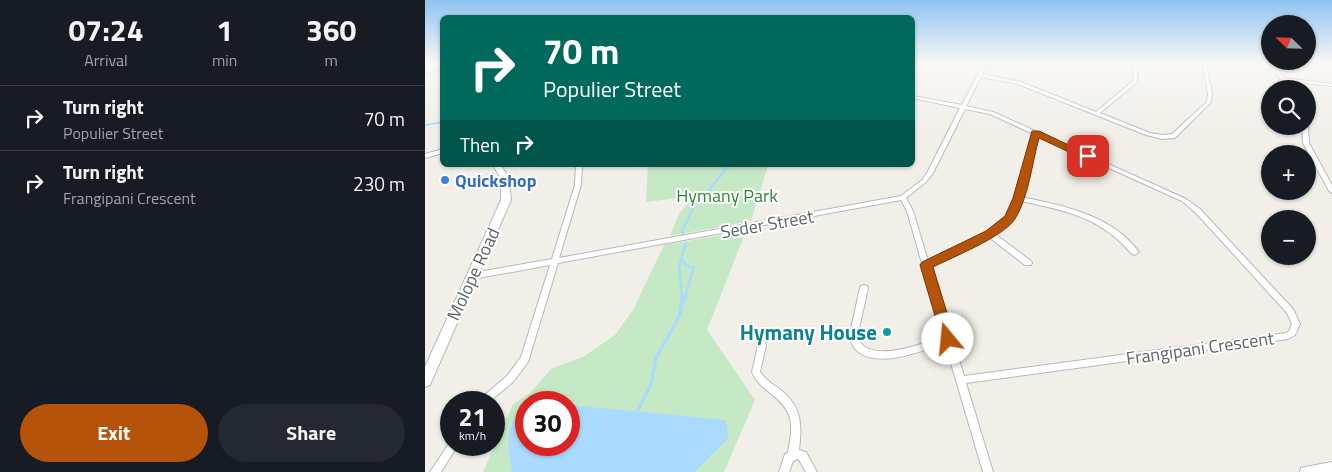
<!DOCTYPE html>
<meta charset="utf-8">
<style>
body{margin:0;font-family:"Titillium Web",sans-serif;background:#242831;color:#f1f3f6;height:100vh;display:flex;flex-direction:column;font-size:19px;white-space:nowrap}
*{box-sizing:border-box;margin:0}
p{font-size:16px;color:#9ea1a6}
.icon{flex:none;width:28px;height:28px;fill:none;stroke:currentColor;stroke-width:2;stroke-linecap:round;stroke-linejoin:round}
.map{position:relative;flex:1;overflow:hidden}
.details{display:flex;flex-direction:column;background:#171b24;width:425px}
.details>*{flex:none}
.banner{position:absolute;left:15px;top:15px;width:475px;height:152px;border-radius:8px;box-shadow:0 1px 4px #0004;background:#00695c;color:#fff;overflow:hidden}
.needle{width:32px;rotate:293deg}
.controls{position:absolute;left:836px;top:15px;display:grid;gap:10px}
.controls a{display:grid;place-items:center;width:55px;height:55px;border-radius:50%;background:#171b24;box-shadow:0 1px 4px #0004;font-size:25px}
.speed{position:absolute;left:15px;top:391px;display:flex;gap:10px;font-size:25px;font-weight:700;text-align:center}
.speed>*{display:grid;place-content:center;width:65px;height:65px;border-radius:50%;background:#171b24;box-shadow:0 1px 4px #0004;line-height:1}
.speed small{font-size:12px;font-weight:400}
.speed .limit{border:8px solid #d22;background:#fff;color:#111}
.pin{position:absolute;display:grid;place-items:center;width:42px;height:42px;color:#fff;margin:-21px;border-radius:10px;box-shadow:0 2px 8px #0006}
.me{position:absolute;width:55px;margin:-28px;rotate:343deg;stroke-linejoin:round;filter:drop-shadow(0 0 4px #0008)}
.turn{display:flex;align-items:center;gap:18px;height:105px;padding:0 20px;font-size:22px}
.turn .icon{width:65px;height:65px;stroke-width:2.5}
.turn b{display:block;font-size:35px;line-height:42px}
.then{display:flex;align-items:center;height:48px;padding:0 20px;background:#0003;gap:10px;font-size:19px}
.eta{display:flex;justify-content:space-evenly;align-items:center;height:85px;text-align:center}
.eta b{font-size:30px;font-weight:700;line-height:35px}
.action{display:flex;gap:10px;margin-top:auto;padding:10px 20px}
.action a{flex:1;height:58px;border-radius:30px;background:#b45309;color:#fff;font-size:20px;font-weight:700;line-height:58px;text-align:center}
.action a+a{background:#242831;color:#f1f3f6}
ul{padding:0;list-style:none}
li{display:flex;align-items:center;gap:15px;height:65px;padding:0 20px;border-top:1px solid #363941}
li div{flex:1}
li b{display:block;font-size:19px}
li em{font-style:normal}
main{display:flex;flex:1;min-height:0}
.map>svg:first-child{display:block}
.green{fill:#c5e8c5;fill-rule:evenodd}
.water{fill:#aadaff}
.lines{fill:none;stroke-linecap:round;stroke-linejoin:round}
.stream-far2{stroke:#aadaff;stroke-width:2}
.stream-far1{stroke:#aadaff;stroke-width:2.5}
.stream{stroke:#aadaff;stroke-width:3}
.street-casing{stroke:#b5b8bc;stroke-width:2}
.secondary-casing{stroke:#b6babf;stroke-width:2}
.street{fill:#fff;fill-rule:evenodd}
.secondary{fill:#fff;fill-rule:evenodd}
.route{fill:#b45309;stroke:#753606}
.shop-dot{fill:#3f7fe0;stroke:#fff;stroke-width:2}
.culture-dot{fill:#0f9aa8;stroke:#fff;stroke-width:2}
.labels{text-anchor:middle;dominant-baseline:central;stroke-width:4;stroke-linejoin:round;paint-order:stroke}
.shop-label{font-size:18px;font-weight:bold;fill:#366cbe;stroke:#fff;text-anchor:start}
.park-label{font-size:18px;fill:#348238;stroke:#fff}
.street-label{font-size:18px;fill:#5f6368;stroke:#fff}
.near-culture-label{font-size:21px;font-weight:bold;fill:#0d838f;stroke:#fff;text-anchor:end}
</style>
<main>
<section class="details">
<div class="eta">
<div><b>07:24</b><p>Arrival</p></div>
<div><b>1</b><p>min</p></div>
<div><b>360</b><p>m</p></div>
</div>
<ul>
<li><svg class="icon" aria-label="right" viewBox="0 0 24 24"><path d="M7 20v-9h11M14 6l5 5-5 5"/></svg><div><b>Turn right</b><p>Populier Street</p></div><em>70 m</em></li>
<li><svg class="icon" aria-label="right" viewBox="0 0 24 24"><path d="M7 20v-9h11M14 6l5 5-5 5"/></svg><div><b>Turn right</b><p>Frangipani Crescent</p></div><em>230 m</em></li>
</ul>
<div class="action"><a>Exit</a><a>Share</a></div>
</section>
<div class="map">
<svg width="907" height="472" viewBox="0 0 907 472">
<rect width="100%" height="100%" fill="#f1efe8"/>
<!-- green -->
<path class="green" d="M223,165H343L326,221L245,236L254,214L269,196L221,202Z
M321,231L282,330L330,400L299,472H58L88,404L104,394L127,368L158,357L190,335L208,310L239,245ZM101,402H144V445H101Z"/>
<!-- water -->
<path class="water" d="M144,405L301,420L303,439L270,472H87C83,444 78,426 101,406V445H144Z"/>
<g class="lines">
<!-- stream-far2 -->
<path class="stream-far2" d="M0,125L18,122"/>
<!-- stream-far1 -->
<path class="stream-far1" d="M258,234L257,231L273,199L282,193L304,165
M257,260L262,266L269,267L260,297
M257,297L254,267L261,243"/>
<!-- stream -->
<path class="stream" d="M258,302L261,296
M212,412L226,384L231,358L255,315L257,296"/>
<!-- street casing -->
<g class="street-casing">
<path id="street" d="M489,64H493L490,70H488V66Z
M558,64H562L557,74L596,82L671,112L708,81L709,64H713L712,82L675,113L725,133L737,135L747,134L782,102L783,93L777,64H781L787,93L786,102L751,137L749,138L737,139L721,135L593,84L556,77L541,106L568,112L761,199L775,209L868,309L875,324L870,335L863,339L541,383L568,472H558L520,343C497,351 454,369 432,351C429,348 426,342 424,338L435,288L436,286L439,285L442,286L443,288L432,338C435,341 436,344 440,347C459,359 498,343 518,337L482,211L476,200L133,263L103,362L88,382L64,402H54L55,399L82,376L96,357L125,265L48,279L45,278L44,276L45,274L48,273L127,259L150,185L151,165H157L156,185L134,258L476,196L497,180L502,173L535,108L488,98V96L537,105ZM540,109L565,114L608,134C602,155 597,177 590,197C589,203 587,209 584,215C569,236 527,250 503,261L488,211L481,198L501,182L508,173ZM613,136L757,201L771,213L862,313L867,324L864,331L861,333L539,376L505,266L548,247L565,238L600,265H606L607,263L606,261L570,234C584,224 590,217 596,201C642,211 675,217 707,254L710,255L714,252C687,215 639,206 597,197Z
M843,64H848L860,78L907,84V86L862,81L869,89H864Z
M18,67V69L0,73V71Z
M877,126H883L884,143L907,185V193L904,191L878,143Z
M18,149V153L0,158V154Z
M337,341L340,342L341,345L335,372C341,380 348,385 356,390C377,407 377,425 374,450L381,452L392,472H381L374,460L372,459L368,461L364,472H354L360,454L363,453C368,424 370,412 345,393C337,386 331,382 327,372L333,345L334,342Z
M26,441V445H33L16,472H5L25,442Z
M907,462V472H875L876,468L880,467Z"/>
</g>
<!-- secondary casing -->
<g class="secondary-casing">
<path id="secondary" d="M68,165H76L84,179L86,200L5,385L0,387V367L76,200V179Z"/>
</g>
<!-- street -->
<use href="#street" class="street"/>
<!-- secondary -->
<use href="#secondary" class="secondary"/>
</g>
<!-- sky -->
<linearGradient id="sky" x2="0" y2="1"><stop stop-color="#8fc3f1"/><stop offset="0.49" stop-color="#f9f8f5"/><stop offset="1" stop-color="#f9f8f5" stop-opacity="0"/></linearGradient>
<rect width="907" height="130" fill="url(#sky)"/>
<!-- route -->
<path class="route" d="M607,131H614L667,156L659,159L614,138C607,163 604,196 590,219C578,237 528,257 508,267L530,339L528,343H518L495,265L497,262L561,231L580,216L588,198Z"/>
<!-- markers -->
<circle class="shop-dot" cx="20" cy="180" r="5"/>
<circle class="culture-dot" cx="462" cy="332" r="5"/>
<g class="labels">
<!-- shop labels -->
<g class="shop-label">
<text x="30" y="180">Quickshop</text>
</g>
<!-- park labels -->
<g class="park-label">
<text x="302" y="195">Hymany Park</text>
</g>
<!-- street labels -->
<g class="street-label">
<text transform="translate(342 224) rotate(-10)">Seder Street</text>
<text transform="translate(48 274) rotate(-65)">Molope Road</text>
<text transform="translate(775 348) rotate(-8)">Frangipani Crescent</text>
</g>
<!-- near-culture labels -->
<g class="near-culture-label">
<text x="452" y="332">Hymany House</text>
</g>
</g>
</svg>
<div class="controls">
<a><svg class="needle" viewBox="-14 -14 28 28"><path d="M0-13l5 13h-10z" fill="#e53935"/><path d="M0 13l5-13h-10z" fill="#9ea1a6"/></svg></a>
<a><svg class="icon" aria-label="search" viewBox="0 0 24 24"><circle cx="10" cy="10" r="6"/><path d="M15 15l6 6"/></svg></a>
<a>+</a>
<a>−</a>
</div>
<div class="speed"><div>21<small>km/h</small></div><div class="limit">30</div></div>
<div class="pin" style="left:663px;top:156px;background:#d93025"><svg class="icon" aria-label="arrive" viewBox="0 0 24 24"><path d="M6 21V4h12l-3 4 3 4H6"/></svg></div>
<svg class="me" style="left:523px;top:339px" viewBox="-20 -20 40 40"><circle r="19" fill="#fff"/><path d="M0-13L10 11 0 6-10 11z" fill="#b45309"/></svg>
<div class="banner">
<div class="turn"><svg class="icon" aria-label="right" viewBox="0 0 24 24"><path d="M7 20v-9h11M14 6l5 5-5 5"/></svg><div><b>70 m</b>Populier Street</div></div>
<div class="then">Then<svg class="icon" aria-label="right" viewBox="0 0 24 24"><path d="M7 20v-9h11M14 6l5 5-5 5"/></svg></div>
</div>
</div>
</main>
